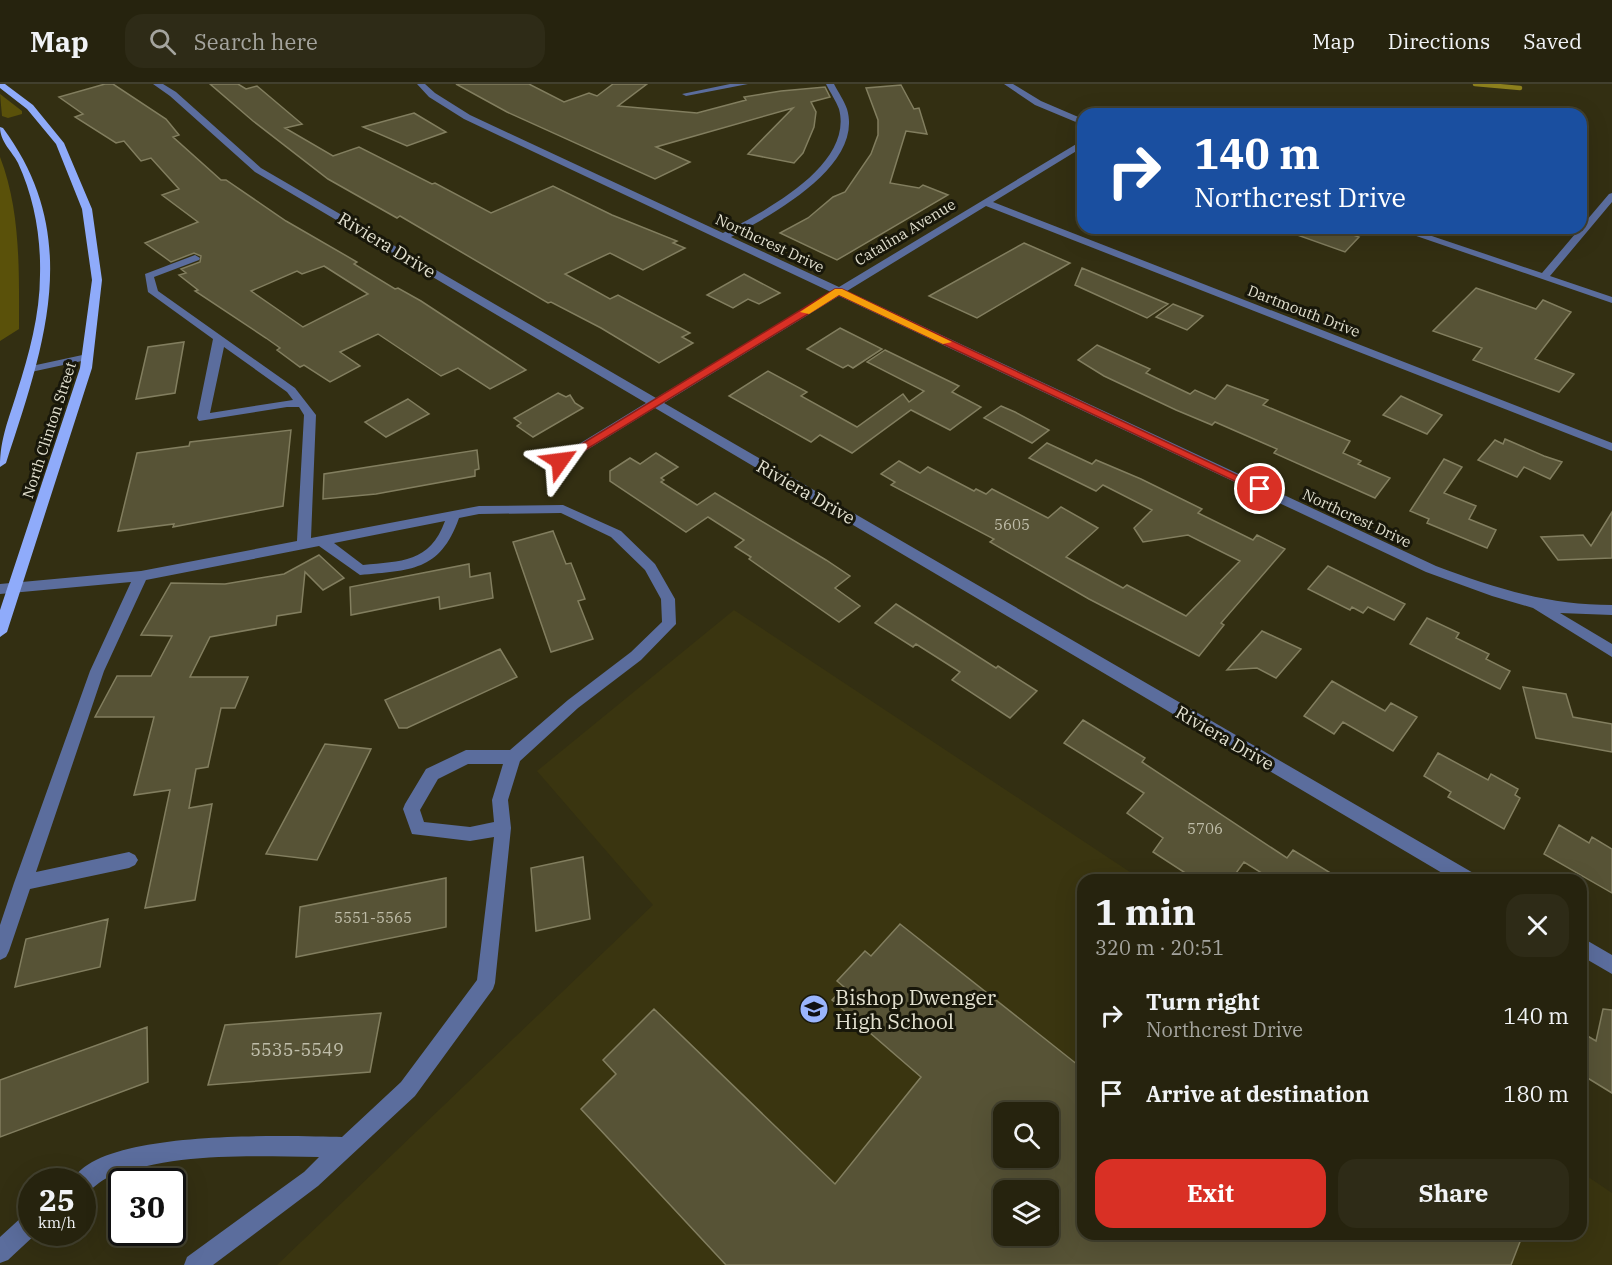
<!DOCTYPE html>
<meta charset="utf-8">
<style>
body{margin:0;font-family:"IBM Plex Serif",serif;background:#2e2b17;color:#f1f3f6;height:100vh;display:flex;flex-direction:column;font-size:22px;white-space:nowrap}
*{box-sizing:border-box;margin:0}
p{font-size:20px;color:#a4a49e}
.icon{flex:none;width:33px;height:33px;fill:none;stroke:currentColor;stroke-width:2;stroke-linecap:round;stroke-linejoin:round}
.map{position:relative;flex:1;overflow:hidden}
.drawer{position:absolute;left:1077px;top:790px;width:510px;height:366px;display:flex;flex-direction:column;background:#26230e;border-radius:18px;box-shadow:0 6px 24px #0002,0 0 0 2px #42402e}
.drawer>*{flex:none}
.hud{position:absolute;left:1077px;top:24px;width:510px;height:126px;border-radius:18px;box-shadow:0 6px 24px #0002,0 0 0 2px #42402e;background:#1a4fa0;color:#fff;overflow:hidden}
.buttons{position:absolute;left:993px;top:1018px;display:grid;gap:12px}
.buttons a{display:grid;place-items:center;width:66px;height:66px;border-radius:12px;background:#26230e;box-shadow:0 6px 24px #0002,0 0 0 2px #42402e;font-size:30px}
.speed{position:absolute;left:18px;top:1084px;display:flex;gap:12px;font-size:30px;font-weight:700;text-align:center}
.speed>*{display:grid;place-content:center;width:78px;height:78px;border-radius:50%;background:#26230e;box-shadow:0 6px 24px #0002,0 0 0 2px #42402e;line-height:1}
.speed small{font-size:15px;font-weight:400}
.speed .limit{border:3px solid #111;border-radius:9px;background:#fff;color:#111}
.pin{position:absolute;display:grid;place-items:center;width:51px;height:51px;color:#fff;margin:-26px;border:3px solid #fff;border-radius:50%;box-shadow:0 2px 6px #0007}
.me{position:absolute;width:66px;margin:-33px;rotate:59deg;stroke-linejoin:round;filter:drop-shadow(0 0 4px #0008)}
.turn{display:flex;align-items:center;gap:21px;height:126px;padding:0 18px;font-size:27px}
.turn .icon{width:78px;height:78px;stroke-width:2.5}
.turn b{display:block;font-size:42px;line-height:51px}
.round{display:grid;place-items:center;flex:none;width:63px;height:63px;border-radius:18px;background:#2e2b17}
.summary{display:flex;align-items:center;justify-content:space-between;height:102px;padding:0 18px}
h1{font-size:36px;font-weight:700;line-height:45px}
.cta{display:flex;gap:12px;margin-top:auto;padding:12px 18px}
.cta a{flex:1;height:69px;border-radius:18px;background:#d93025;color:#fff;font-size:24px;font-weight:700;line-height:69px;text-align:center}
.cta a+a{background:#2e2b17;color:#f1f3f6}
ul{padding:0;list-style:none}
li{display:flex;align-items:center;gap:18px;height:78px;padding:0 18px}
li div{flex:1}
li b{display:block;font-size:22px}
li em{font-style:normal}
header{display:flex;align-items:center;gap:36px;box-sizing:border-box;height:84px;padding:0 30px;background:#26230e;border-bottom:2px solid #42402e}
header strong{font-size:28px}
nav{display:flex;gap:33px;margin-inline-start:auto;font-size:21px}
.search{width:420px;height:54px;background:#2e2b17;display:flex;align-items:center;gap:15px;box-sizing:border-box;padding:0 21px;border-radius:18px;color:#a4a49e;font-size:22px}
.map>svg:first-child{display:block}
.built{fill:#3a3510;fill-rule:evenodd}
.green{fill:#5a510a}
.lines{fill:none;stroke-linecap:round;stroke-linejoin:round}
.stream{stroke:#8c7f1c;stroke-width:4.5}
.building{fill:#575336;stroke:#827e5f;stroke-width:1.5;fill-rule:evenodd}
.minor{fill:#5b6d9d;fill-rule:evenodd}
.major{fill:#8fabfa;fill-rule:evenodd}
.route{fill:#d93025;stroke:#8d1f18;stroke-width:1.5}
.slow{fill:#f59e0b}
.labels{text-anchor:middle;dominant-baseline:central;stroke-width:6;stroke-linejoin:round;paint-order:stroke}
.far-street-label{font-size:15px;fill:#e2e0cf;stroke:#18170a}
.number-label{font-size:15px;fill:#bfbda9}
.street-label{font-size:18px;fill:#e2e0cf;stroke:#18170a}
.near-number-label{font-size:18px;fill:#bfbda9}
.near-poi-label{font-size:21px;fill:#e2e0cf;stroke:#18170a;text-anchor:start}
</style>
<header>
<strong>Map</strong>
<div class="search"><svg class="icon" aria-label="search" viewBox="0 0 24 24"><circle cx="10" cy="10" r="6"/><path d="M15 15l6 6"/></svg>Search here</div>
<nav><a>Map</a><a>Directions</a><a>Saved</a></nav>
</header>
<div class="map">
<svg width="1612" height="1181" viewBox="0 0 1612 1181">
<rect width="100%" height="100%" fill="#332f12"/>
<!-- built -->
<path class="built" d="M734,526L1142,796H1083V1150H1581V1088L1612,1109V1181H277L653,821L537,687ZM1004,1029H1048V1074H1004ZM1004,1107H1048V1152H1004Z"/>
<!-- green -->
<path class="green" d="M0,10L22,27V30L8,34L2,32Z
M0,73C21,127 19,188 19,245L0,257Z"/>
<g class="lines">
<!-- stream -->
<path class="stream" d="M1475,0L1520,4"/>
</g>
<!-- building -->
<path class="building" d="M105,0H113L166,35L179,51L173,53L221,96H226L286,137L357,178L354,180L395,205L398,204L421,217L526,286L490,305L458,284L441,292L378,250L340,268L360,282L330,298L304,281L300,283L277,266L280,264L266,254L195,207L198,206L179,191L186,189L181,185L200,178L201,172L194,169L171,178L145,159L198,138L162,111L179,105L151,74L141,77L124,57L116,59L75,33L83,30L59,13ZM324,182L368,210L303,243L251,207L297,187L302,190Z
M210,0H238L246,5L257,2L302,40L285,44L333,72L359,63L432,100L435,99L491,129L553,102L612,131L677,157L673,159L685,164L643,186L610,169L565,190L610,215L618,211L690,249L682,253L693,259L659,279L601,244L551,218L548,219L400,132L397,134L328,95L253,37Z
M456,0H529L564,18L589,9L597,12L613,0H647L618,22L697,29L746,16L744,13L781,7L825,3L830,13L811,18L816,28L814,43L803,69L794,79L748,70L793,24L656,63L690,78L655,95L507,28Z
M901,1L914,25L919,24L927,50L906,47L890,99L919,104L923,101L948,111L837,176L780,149L808,134L833,113L845,108L871,70L878,51V36L866,4Z
M414,29L446,48L407,62L363,43Z
M1286,144H1333L1359,153L1345,168L1286,147Z
M1024,159L1070,179L977,234L929,212Z
M1082,184L1168,220L1147,234L1075,201Z
M744,190L780,209L759,220L748,215L733,224L707,211Z
M1476,204L1536,225L1543,216L1571,228L1535,275L1574,290L1559,308L1473,276L1482,264L1433,247Z
M1173,220L1203,232L1187,246L1156,233Z
M840,244L882,265L853,284L848,281L843,284L807,265Z
M184,258L175,309L136,315L148,263Z
M1097,261L1150,285L1146,289L1190,310L1195,306L1215,315L1227,301L1268,316L1263,321L1350,357L1343,369L1361,377L1358,380L1390,394L1375,414L1274,369L1277,365L1215,338L1212,341L1176,326L1104,292L1078,276Z
M885,266L959,302L952,308L981,323L950,346L911,326L852,369L820,351L811,358L729,312L768,287L807,308L801,312L857,343L903,310L909,318L924,307L867,278Z
M558,309L566,313L570,311L575,319L583,324L533,353L517,342L521,339L514,334Z
M1401,312L1442,331L1427,350L1383,331Z
M408,315L429,330L386,353L365,338Z
M1001,322L1015,328L1049,346L1032,359L984,334Z
M291,346L283,422L173,443L174,440L118,447L137,369L189,362L190,358Z
M1505,355L1544,372L1562,378L1550,395L1524,383L1517,393L1478,376L1495,356L1503,360Z
M1047,359L1092,380L1096,376L1141,395L1202,425L1198,429L1253,456L1257,451L1285,465L1221,539L1224,541L1199,572L1089,515L990,458L994,455L891,401L895,398L881,390L899,377L920,389L928,383L974,407L976,405L986,410L992,405L1048,434L1061,423L1098,444L1066,473L1123,504L1127,501L1186,532L1240,477L1188,451L1143,458L1134,444L1152,426L1103,401L1096,407L1029,374Z
M477,366L479,385L475,386V392L376,410L323,415L324,390Z
M656,369L678,383L661,394L664,396L661,398L697,421L715,409L826,476L850,492L835,504L860,522L839,538L749,475L751,473L735,463L744,456L708,433L686,448L610,397V387L630,374L640,380Z
M1444,375L1462,383L1444,409L1476,422L1469,435L1496,446L1487,464L1427,439L1429,435L1410,427Z
M1612,428V474L1558,476L1541,453L1583,451L1591,462Z
M553,447L566,480L571,479L585,515L578,517L593,555L551,568L513,458Z
M319,471L344,494L323,506L305,488L301,528L277,532L276,541L210,553L190,593H248L235,624H221L208,683L196,685L189,724L212,720L195,816L145,824L170,706L134,711L154,633H95L117,592H151L172,552L141,551L171,499L225,500L284,490Z
M469,480L470,493L490,489L493,514L440,525L439,513L351,531L350,503Z
M1328,482L1405,520L1394,536L1368,523L1363,529L1352,523L1350,526L1308,505Z
M896,520L996,584L998,582L1037,607L1010,634L952,596L960,588L916,560L913,563L875,539Z
M1427,534L1459,549L1456,554L1489,570L1486,575L1510,587L1500,605L1410,560Z
M1262,547L1301,565L1276,594L1257,584L1227,586Z
M500,565L517,593L407,644H399L385,616Z
M1332,597L1385,627L1391,619L1417,633L1393,667L1343,638L1334,650L1304,632Z
M1523,603L1566,610L1573,633L1612,640V668L1536,654Z
M1083,636L1145,674L1142,678L1287,774L1293,766L1342,796H1273L1244,778L1231,796H1196L1153,768L1163,754L1127,729L1144,709L1064,659Z
M325,660L371,665L317,776L266,770Z
M1438,669L1488,696L1491,690L1518,705L1515,711L1520,714L1504,745L1448,713L1451,708L1424,692Z
M1559,741L1589,759L1592,753L1612,765V809L1544,770Z
M583,773L590,835L536,847L531,784Z
M446,794V843L296,873L300,823Z
M108,835L100,883L15,903L26,855Z
M900,840L1083,985V1150H1523L1511,1181H726L581,1025L616,990L603,976L654,925L835,1100L921,993L832,916L844,903L837,897L865,867L871,872ZM1004,1029H1048V1074H1004ZM1004,1107H1048V1152H1004Z
M1603,925L1612,926V1009L1581,990V948L1596,957Z
M381,929L370,988L208,1001L225,941Z
M147,943L148,998L0,1053V996Z"/>
<g class="lines">
<!-- minor -->
<path class="minor" d="M153,0H163L176,8L261,84L656,314L831,208L464,35L429,13L417,0H425L435,9L470,31L723,149C763,128 854,82 839,25C836,17 830,8 826,0H834C838,8 844,16 847,25C864,82 771,131 731,153L839,203L1083,56V63L993,118L1612,359V367L986,122L847,207L1436,482C1494,504 1549,521 1612,521V531L1560,529L1612,560V573L1533,524L1492,512L1426,488L839,212L664,319L1475,790L1478,796H1454L655,324L564,380H556V374L646,319L255,88L170,12Z
M730,0H748L686,12L682,10Z
M1004,0H1013L1041,17L1083,35V41L1035,21Z
M1612,109V118L1550,192L1612,213V219L1393,144H1408L1542,189L1609,110Z
M195,171L200,174L199,176L154,193L158,207L295,304L316,331L311,454L479,422L563,421L621,447L655,480L675,515L676,540L641,576L578,624L520,677L508,716L511,744L495,899L493,905L415,1012L318,1102L213,1181H184L187,1173L304,1088L319,1073C249,1072 176,1068 109,1093C99,1097 93,1106 82,1110V1098H72C95,1044 290,1052 342,1053L401,998L477,896L494,753L470,757L412,750L403,725L405,720L426,685L466,666H510L568,616L631,568L662,538L661,515L645,486L611,453L561,429L479,430L459,434C440,488 410,486 360,491L319,462L146,496L104,587L36,788L129,768L135,771L138,776L135,781L129,784L30,805L9,867L6,873L0,876V841L14,799L90,587L131,498L0,510V500L141,487L297,457L304,331L299,323H287L199,337L197,334L213,255L148,208L145,190ZM224,263L287,308L293,316L210,329ZM445,437C430,479 401,477 363,481L334,459ZM468,680H503L492,716L494,738L470,743L424,738L420,726L438,695Z
M87,270L93,273L91,275L31,288L25,285L27,283Z
M1581,853L1612,871V890L1581,872Z
M32,1128V1149H37L8,1176L0,1179V1153L24,1131Z"/>
<!-- major -->
<path class="major" d="M0,0H5L33,21L64,59L92,125L102,196L92,284L7,548L0,553V526L80,284L92,196L82,125L56,60L27,25L0,4Z
M0,43L3,44C84,153 44,263 6,379L0,383C0,354 9,335 17,308C29,271 40,230 40,191C41,152 34,114 18,79C12,67 0,58 0,43Z"/>
</g>
<!-- route -->
<path class="route" d="M835,205H842L1266,405L1264,407H1256L839,211L564,379L554,377Z"/>
<!-- slow -->
<path class="slow" d="M835,205H842L952,258L943,260L839,211L809,230L800,228Z"/>
<!-- icons -->
<defs>
<g id="school-disc" transform="scale(1.5)"><circle r="9.5" fill="#9ab5fd" stroke="#18170a"/><path d="M0-5L7-2L0 1L-7-2ZM-4 1L0 2.5L4 1V4Q0 6-4 4Z" fill="#111"/></g>
</defs>
<g fill-rule="evenodd">
<use href="#school-disc" x="814" y="925"/>
</g>
<g class="labels">
<!-- far-street labels -->
<g class="far-street-label">
<text transform="translate(905 148) rotate(-31)">Catalina Avenue</text>
<text transform="translate(770 159) rotate(25)">Northcrest Drive</text>
<text transform="translate(1304 227) rotate(21)">Dartmouth Drive</text>
<text transform="translate(49 346) rotate(-72)">North Clinton Street</text>
<text transform="translate(1357 434) rotate(25)">Northcrest Drive</text>
</g>
<!-- number labels -->
<g class="number-label">
<text x="1012" y="440">5605</text>
<text x="1205" y="744">5706</text>
<text x="373" y="833">5551-5565</text>
</g>
<!-- street labels -->
<g class="street-label">
<text transform="translate(387 161) rotate(31)">Riviera Drive</text>
<text transform="translate(806 408) rotate(30)">Riviera Drive</text>
<text transform="translate(1225 654) rotate(30)">Riviera Drive</text>
</g>
<!-- near-number labels -->
<g class="near-number-label">
<text x="297" y="965">5535-5549</text>
</g>
<!-- near-poi labels -->
<g class="near-poi-label">
<text x="835" y="913">Bishop Dwenger<tspan x="835" dy="24">High School</tspan></text>
</g>
</g>
</svg>
<div class="buttons">
<a><svg class="icon" aria-label="search" viewBox="0 0 24 24"><circle cx="10" cy="10" r="6"/><path d="M15 15l6 6"/></svg></a>
<a><svg class="icon" aria-label="layers" viewBox="0 0 24 24"><path d="M12 4l9 5-9 5-9-5zM3 14l9 5 9-5"/></svg></a>
</div>
<div class="speed"><div>25<small>km/h</small></div><div class="limit">30</div></div>
<div class="pin" style="left:1260px;top:405px;background:#d93025"><svg class="icon" aria-label="arrive" viewBox="0 0 24 24"><path d="M6 21V4h12l-3 4 3 4H6"/></svg></div>
<svg class="me" style="left:560px;top:377px" viewBox="-20 -20 40 40"><path d="M0-17L14 15 0 8-14 15z" fill="#d93025" stroke="#fff" stroke-width="4"/></svg>
<div class="hud">
<div class="turn"><svg class="icon" aria-label="right" viewBox="0 0 24 24"><path d="M7 20v-9h11M14 6l5 5-5 5"/></svg><div><b>140 m</b>Northcrest Drive</div></div>
</div>
<section class="drawer">
<div class="summary"><div><h1>1 min</h1><p>320 m · 20:51</p></div><a class="round"><svg class="icon" aria-label="close" viewBox="0 0 24 24"><path d="M6 6l12 12M18 6L6 18"/></svg></a></div>
<ul>
<li><svg class="icon" aria-label="right" viewBox="0 0 24 24"><path d="M7 20v-9h11M14 6l5 5-5 5"/></svg><div><b>Turn right</b><p>Northcrest Drive</p></div><em>140 m</em></li>
<li><svg class="icon" aria-label="arrive" viewBox="0 0 24 24"><path d="M6 21V4h12l-3 4 3 4H6"/></svg><div><b>Arrive at destination</b></div><em>180 m</em></li>
</ul>
<div class="cta"><a>Exit</a><a>Share</a></div>
</section>
</div>
